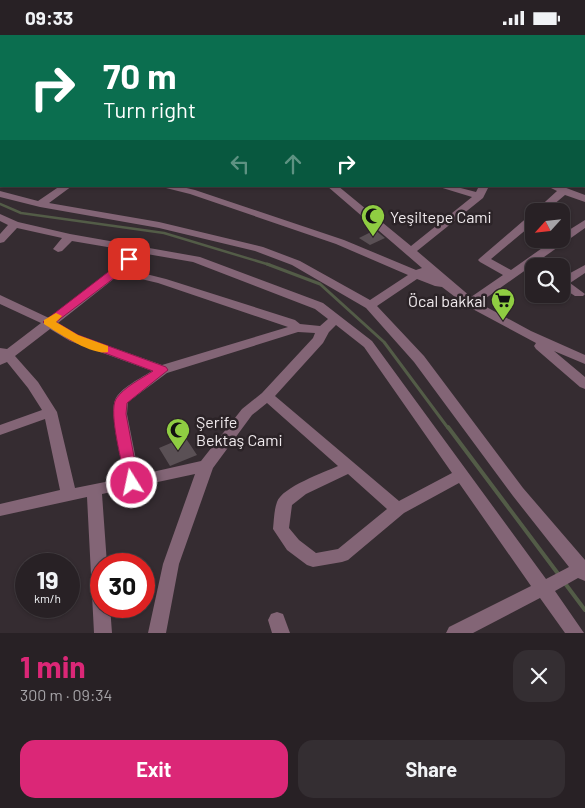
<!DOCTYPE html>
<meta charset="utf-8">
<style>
body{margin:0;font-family:Barlow,sans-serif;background:#342e32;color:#f1f3f6;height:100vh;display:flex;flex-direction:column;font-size:19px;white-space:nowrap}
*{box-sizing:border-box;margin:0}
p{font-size:16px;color:#a5a3a7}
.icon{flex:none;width:28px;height:28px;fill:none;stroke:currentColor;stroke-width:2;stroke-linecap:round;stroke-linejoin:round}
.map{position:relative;height:598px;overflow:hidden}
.details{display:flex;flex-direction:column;background:#282125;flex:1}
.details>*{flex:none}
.hud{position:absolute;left:0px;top:0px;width:585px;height:152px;box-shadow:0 1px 4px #0004,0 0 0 1px #443e42;background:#0b6e4f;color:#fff;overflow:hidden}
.needle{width:32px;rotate:243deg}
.controls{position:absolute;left:525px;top:168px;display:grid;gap:10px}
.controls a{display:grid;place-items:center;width:45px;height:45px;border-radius:10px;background:#282125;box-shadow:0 1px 4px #0004,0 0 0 1px #443e42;font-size:25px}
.speed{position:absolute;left:15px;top:518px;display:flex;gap:10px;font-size:25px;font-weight:700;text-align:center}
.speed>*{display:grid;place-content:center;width:65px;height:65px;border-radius:50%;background:#282125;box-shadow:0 1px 4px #0004,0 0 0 1px #443e42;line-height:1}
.speed small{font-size:12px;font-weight:400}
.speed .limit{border:8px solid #d22;background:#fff;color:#111}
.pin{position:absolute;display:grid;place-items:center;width:42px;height:42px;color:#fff;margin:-21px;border-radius:10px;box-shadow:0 2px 8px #0006}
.me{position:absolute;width:55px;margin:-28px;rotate:350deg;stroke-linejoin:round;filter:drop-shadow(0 0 4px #0008)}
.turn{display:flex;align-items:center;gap:18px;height:105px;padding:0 20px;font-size:22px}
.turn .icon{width:65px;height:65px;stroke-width:2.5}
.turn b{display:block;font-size:35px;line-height:42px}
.lanes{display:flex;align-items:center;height:48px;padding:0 20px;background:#0003;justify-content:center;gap:25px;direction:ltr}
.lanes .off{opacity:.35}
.round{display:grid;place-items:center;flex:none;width:52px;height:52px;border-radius:15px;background:#342e32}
.overview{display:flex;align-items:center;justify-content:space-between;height:85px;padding:0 20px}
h1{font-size:30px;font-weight:700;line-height:38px;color:#db2777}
.button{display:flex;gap:10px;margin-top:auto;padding:10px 20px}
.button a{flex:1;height:58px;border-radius:15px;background:#db2777;color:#fff;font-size:20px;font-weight:700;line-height:58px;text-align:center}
.button a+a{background:#342e32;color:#f1f3f6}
.status{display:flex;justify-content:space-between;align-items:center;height:35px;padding:0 25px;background:#282125;direction:ltr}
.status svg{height:14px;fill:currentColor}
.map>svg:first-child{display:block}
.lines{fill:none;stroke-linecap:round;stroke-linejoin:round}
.stream-far2{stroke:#535c47;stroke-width:2.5}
.stream-far1{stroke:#535c47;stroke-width:3}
.stream{stroke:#535c47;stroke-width:4}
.building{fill:#5a5055}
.minor{fill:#836576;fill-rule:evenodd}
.route{fill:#db2777;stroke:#8e194d}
.slow{fill:#f59e0b}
.labels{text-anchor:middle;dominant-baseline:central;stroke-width:5;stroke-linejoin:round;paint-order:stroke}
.poi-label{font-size:16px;fill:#f0eaed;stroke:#2b2327;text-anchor:start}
</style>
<div class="status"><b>09:33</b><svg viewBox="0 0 49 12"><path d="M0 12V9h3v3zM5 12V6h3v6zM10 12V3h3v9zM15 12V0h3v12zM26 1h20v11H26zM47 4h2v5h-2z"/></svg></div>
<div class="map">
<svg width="585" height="598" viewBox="0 0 585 598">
<rect width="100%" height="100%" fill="#352c31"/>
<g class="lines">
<!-- stream-far2 -->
<path class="stream-far2" d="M0,169L21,178L164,198L270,230"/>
<!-- stream-far1 -->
<path class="stream-far1" d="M267,229L320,249L384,307L448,393"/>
<!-- stream -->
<path class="stream" d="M448,392L559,540
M564,547L585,575"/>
</g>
<!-- building -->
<path class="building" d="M375,195L385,203L370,210L359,203Z
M185,402L197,420L170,431L159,413Z"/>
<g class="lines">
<!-- minor -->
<path class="minor" d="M212,0H219L220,1H212Z
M231,0H237L238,1H231Z
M276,0H306L307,1H276Z
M327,0H333L334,1H327Z
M507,0H514L515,1H507Z
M556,0H564L565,1H556Z
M0,4H1V8H0Z
M584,6H585V10H584Z
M584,26H585V30H584Z
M0,30H1V34H0Z
M584,45H585V49H584Z
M0,65H1V69H0Z
M0,85H1V91H0Z
M60,151H72L49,168L159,187L263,212L300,226L370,265L408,240L336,209L190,159L158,151H178L195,155L344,205L416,235L422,233L327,151H338L411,211L472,162L436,151H453L476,157L479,151H489L483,163L417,216L471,262L503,240L480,227L478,225L480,223L530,180L534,179V188L491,224L511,235L555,204H561V200L585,185V193L479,268L531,296L585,320V329L554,316L585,342V354L580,352L536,314L534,311L536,308L467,271L442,252L435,251L417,244L377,271L424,321L523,453L585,525V546L578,543L555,556L584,598H565L540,563L473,598H446L449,592L531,551L459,448L404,478L348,525L342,527L313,532L307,530L287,515L273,494C274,485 274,475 277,467C282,452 325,437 338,431L267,368L252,380L213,433L179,529L166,598H148L163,529L195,439L102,459L107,529H101V571H110L112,598H94L87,462L0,481V469L60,455L45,384L0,400V390L42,375L28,353L7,327L0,330V313L7,314L41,288L0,269V260L49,283L114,233L131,216L72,206L62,216L58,217L53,214L62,203L17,193L4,207L0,208V199L8,190L0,186V179L18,187L70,199L200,222L323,268L372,306L546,544L569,532L513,461L414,327L366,273L292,230L255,216L159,193L40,172L0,162V156L38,166ZM141,218L193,227L315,274L328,284L320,291L300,289L295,285L166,244L126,234ZM120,239L158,248L288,292L162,330L78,300L58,288ZM336,290L364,312L452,438L399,466L275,361L323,308L329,297ZM50,294L70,306L152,336C141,343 120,353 115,365C109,379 122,427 125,443L75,453L57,377L38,347L15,321ZM298,297L315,298L313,303L262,358L242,374L201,426L139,440L127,379L128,367L167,338ZM348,439L387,474L338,514L316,518L299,505L289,493L292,470L306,459Z
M547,151H561L585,160V167L565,160L546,176H535L557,156Z
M585,230V238L570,248L585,259L583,261H575L561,252V243Z
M277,577L283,579L290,598H272L268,585L271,579Z"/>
</g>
<!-- route -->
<path class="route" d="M129,221L134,224L122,237L56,287L78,300L166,332L168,335L127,368L126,379L139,448L132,453L126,448C123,431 108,378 116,364C124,352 141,344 153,336L70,305L43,287Z"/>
<!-- slow -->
<path class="slow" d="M56,278L62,281L56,287L78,300L108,311V317C93,321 58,298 44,289V285Z"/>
<!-- icons -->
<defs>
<g id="mosque-pin" transform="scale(1.25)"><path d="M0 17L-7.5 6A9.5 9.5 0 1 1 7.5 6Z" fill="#8fcd42" stroke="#2b2327"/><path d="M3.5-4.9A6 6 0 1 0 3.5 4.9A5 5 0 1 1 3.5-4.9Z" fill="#111"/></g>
<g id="supermarket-pin" transform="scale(1.25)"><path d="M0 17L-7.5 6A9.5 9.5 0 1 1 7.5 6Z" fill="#8fcd42" stroke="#2b2327"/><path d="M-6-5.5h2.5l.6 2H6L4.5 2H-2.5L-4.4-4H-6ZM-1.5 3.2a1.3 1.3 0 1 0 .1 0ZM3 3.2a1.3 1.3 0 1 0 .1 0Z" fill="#111"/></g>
</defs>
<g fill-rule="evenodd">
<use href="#mosque-pin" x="373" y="181"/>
<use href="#supermarket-pin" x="503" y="265"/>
<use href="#mosque-pin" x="178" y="395"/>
</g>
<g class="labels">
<!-- poi labels -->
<g class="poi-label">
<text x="390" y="181">Yeşiltepe Cami</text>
<text x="486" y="265" text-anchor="end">Öcal bakkal</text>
<text x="196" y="386">Şerife<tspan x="196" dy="18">Bektaş Cami</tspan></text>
</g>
</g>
</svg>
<div class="controls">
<a><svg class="needle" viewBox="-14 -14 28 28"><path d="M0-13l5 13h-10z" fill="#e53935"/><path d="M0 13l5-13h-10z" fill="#a5a3a7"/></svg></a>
<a><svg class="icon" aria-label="search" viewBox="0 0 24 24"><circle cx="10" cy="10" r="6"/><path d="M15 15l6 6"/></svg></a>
</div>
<div class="speed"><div>19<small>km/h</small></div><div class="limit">30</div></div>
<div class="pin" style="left:129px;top:224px;background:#d93025"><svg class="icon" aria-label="arrive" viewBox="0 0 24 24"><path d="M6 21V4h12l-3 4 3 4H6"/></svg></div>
<svg class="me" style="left:132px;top:448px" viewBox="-20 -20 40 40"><circle r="17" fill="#db2777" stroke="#fff" stroke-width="3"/><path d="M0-11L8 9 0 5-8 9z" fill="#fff"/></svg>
<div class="hud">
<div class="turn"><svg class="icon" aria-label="right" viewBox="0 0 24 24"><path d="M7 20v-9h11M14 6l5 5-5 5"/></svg><div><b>70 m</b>Turn right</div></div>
<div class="lanes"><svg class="icon off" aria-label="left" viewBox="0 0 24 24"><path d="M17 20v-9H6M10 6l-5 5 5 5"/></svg><svg class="icon off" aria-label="ahead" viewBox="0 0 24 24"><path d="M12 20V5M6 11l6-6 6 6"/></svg><svg class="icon" aria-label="right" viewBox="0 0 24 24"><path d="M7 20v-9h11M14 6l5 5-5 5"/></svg></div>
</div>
</div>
<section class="details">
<div class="overview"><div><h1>1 min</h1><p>300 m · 09:34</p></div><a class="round"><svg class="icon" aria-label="close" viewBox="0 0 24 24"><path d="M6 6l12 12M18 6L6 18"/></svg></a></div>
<div class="button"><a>Exit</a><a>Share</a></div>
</section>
